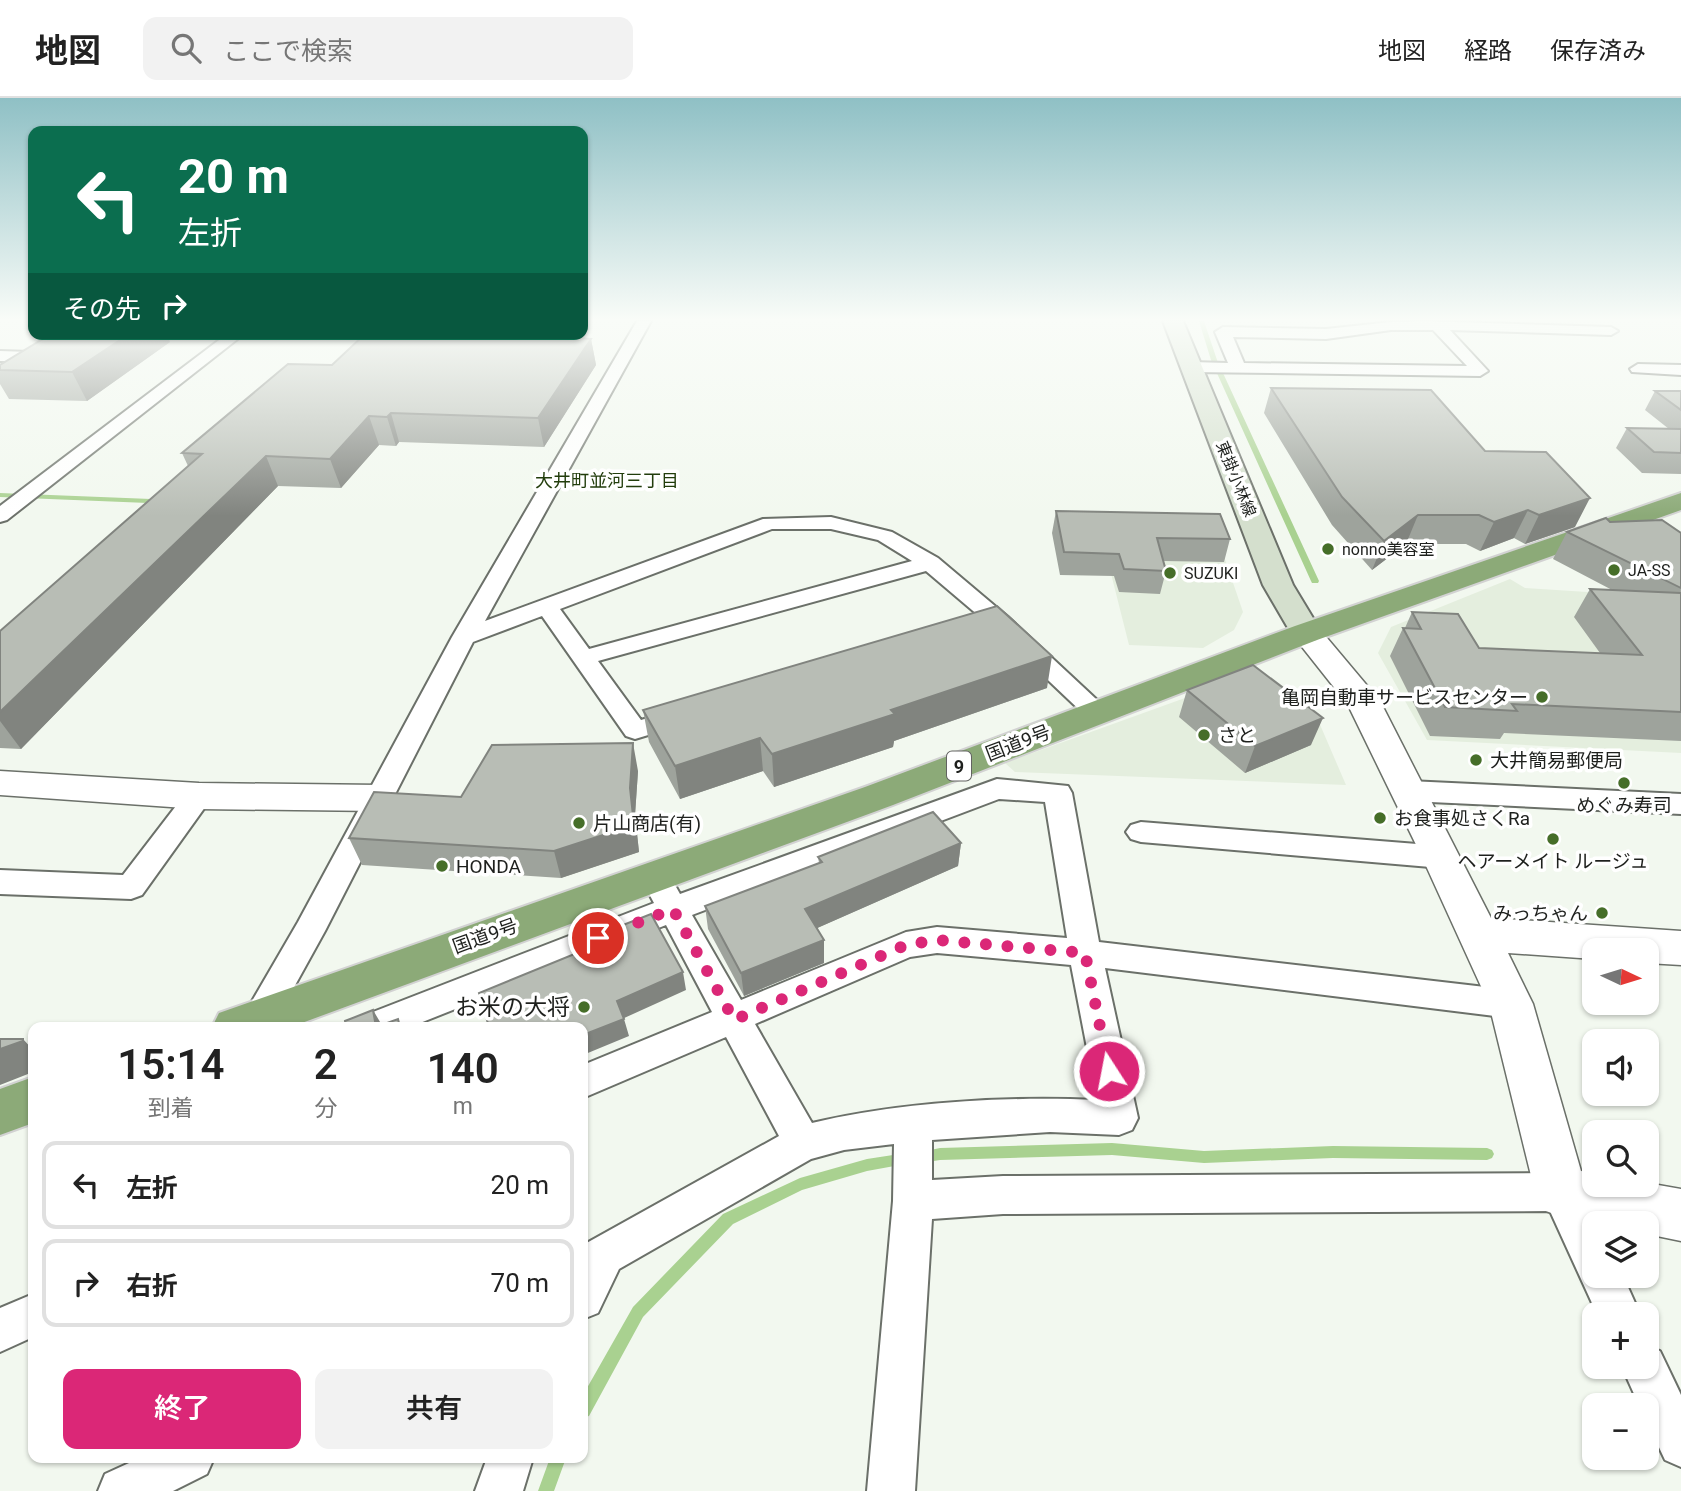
<!DOCTYPE html>
<html lang="ja">
<meta charset="utf-8">
<style>
body{margin:0;font-family:Roboto,"Noto Sans JP",sans-serif;background:#f2f2f2;color:#222;height:100vh;display:flex;flex-direction:column;font-size:26px;white-space:nowrap}
*{box-sizing:border-box;margin:0}
p{font-size:23px;color:#767676}
.icon{flex:none;width:38px;height:38px;fill:none;stroke:currentColor;stroke-width:2;stroke-linecap:round;stroke-linejoin:round}
.map{position:relative;flex:1;overflow:hidden}
.details{position:absolute;left:28px;top:924px;width:560px;height:441px;display:flex;flex-direction:column;background:#fff;border-radius:14px;box-shadow:0 2px 5px #0004}
.details>*{flex:none}
.guide{position:absolute;left:28px;top:28px;width:560px;height:214px;border-radius:14px;box-shadow:0 2px 5px #0004;background:#0b6e4f;color:#fff;overflow:hidden}
.needle{width:46px;rotate:94deg}
.fabs{position:absolute;left:1582px;top:840px;display:grid;gap:14px}
.fabs a{display:grid;place-items:center;width:77px;height:77px;border-radius:14px;background:#fff;box-shadow:0 2px 5px #0004;font-size:35px}
.pin{position:absolute;display:grid;place-items:center;width:60px;height:60px;color:#fff;margin:-30px;border:4px solid #fff;border-radius:50%;box-shadow:0 2px 7px #0007}
.me{position:absolute;width:77px;margin:-38px;rotate:349deg;stroke-linejoin:round;filter:drop-shadow(0 0 5px #0008)}
.turn{display:flex;align-items:center;gap:24px;height:147px;padding:0 35px;font-size:32px}
.turn .icon{width:91px;height:91px;stroke-width:2.5}
.turn b{display:block;font-size:49px;line-height:60px}
.then{display:flex;align-items:center;height:66px;padding:0 35px;background:#0003;gap:14px;font-size:26px}
.eta{display:flex;justify-content:space-evenly;align-items:center;height:119px;text-align:center}
.eta b{font-size:42px;font-weight:600;line-height:49px}
.action{display:flex;gap:14px;margin-top:auto;padding:14px 35px}
.action a{flex:1;height:80px;border-radius:14px;background:#db2777;color:#fff;font-size:28px;font-weight:600;line-height:80px;text-align:center}
.action a+a{background:#f2f2f2;color:#222}
ul{padding:0;list-style:none}
li{display:flex;align-items:center;gap:21px;height:88px;margin:0 14px 10px;padding:0 21px;border:4px solid #e0e0e0;border-radius:14px}
li div{flex:1}
li b{display:block;font-size:26px}
li em{font-style:normal}
header{display:flex;align-items:center;gap:42px;box-sizing:border-box;height:98px;padding:0 35px;background:#fff;border-bottom:2px solid #e0e0e0}
header strong{font-size:33px}
nav{display:flex;gap:38px;margin-inline-start:auto;font-size:24px}
.search{width:490px;height:63px;background:#f2f2f2;display:flex;align-items:center;gap:18px;box-sizing:border-box;padding:0 24px;border-radius:14px;color:#767676;font-size:26px}
.map>svg:first-child{display:block}
.built{fill:#e4eede}
.lines{fill:none;stroke-linecap:round;stroke-linejoin:round}
.stream{fill:#a9d190;fill-rule:evenodd}
.minor-casing{stroke:#6b7069;stroke-width:4}
.tertiary-casing{stroke:#6b7069;stroke-width:3}
.secondary-casing{stroke:#6b7069;stroke-width:4}
.trunk-casing{stroke:#d2d2d2;stroke-width:4}
.minor{fill:#fff;fill-rule:evenodd}
.tertiary{fill:#fff;fill-rule:evenodd}
.secondary{fill:#d4dfcd;fill-rule:evenodd}
.trunk{fill:#8caa78;fill-rule:evenodd}
.wall{fill:#9ea39c}
.shaded-wall{fill:#81847f}
.building{fill:#b8bdb5;stroke:#81847f;stroke-width:2}
.route{stroke:#db2777;stroke-width:12;stroke-dasharray:0 21.6}
.poi-dot{fill:#466e29;stroke:#fff;stroke-width:2.5}
.labels{text-anchor:middle;dominant-baseline:central;stroke-width:7;stroke-linejoin:round;paint-order:stroke}
.far-street-label{font-size:16px;fill:#1e201d;stroke:#fff}
.far-poi-label{font-size:16px;fill:#1e201d;stroke:#fff;text-anchor:start}
.far-neighbourhood-label{font-size:18px;fill:#223d0c;stroke:#fff}
.shield{fill:#fff;stroke:#626361;stroke-width:2}
.shield-label{font-size:18px;font-weight:bold;fill:#1e201d}
.poi-label{font-size:19px;fill:#1e201d;stroke:#fff;text-anchor:start}
.street-label{font-size:19px;fill:#1e201d;stroke:#fff}
.near-poi-label{font-size:23px;fill:#1e201d;stroke:#fff;text-anchor:end}
</style>
<header>
<strong>地図</strong>
<div class="search"><svg class="icon" aria-label="search" viewBox="0 0 24 24"><circle cx="10" cy="10" r="6"/><path d="M15 15l6 6"/></svg>ここで検索</div>
<nav><a>地図</a><a>経路</a><a>保存済み</a></nav>
</header>
<div class="map">
<svg width="1681" height="1393" viewBox="0 0 1681 1393">
<rect width="100%" height="100%" fill="#f2f8ef"/>
<!-- built -->
<path class="built" d="M1100,432L1216,435L1243,514L1234,532L1203,550L1129,547Z
M1510,481L1525,490L1681,500V655L1427,642L1378,555L1391,529Z
M1232,583L1312,608L1346,687L1015,674L1005,665Z"/>
<g class="lines">
<!-- stream -->
<path class="stream" d="M1199,223H1204L1217,262L1319,483L1318,485H1312L1311,483L1211,262Z
M0,395L151,401L154,403L155,412L150,413L148,405L0,399Z
M1112,1045L1204,1053L1333,1048L1487,1050L1492,1052L1494,1056L1492,1060L1487,1062L1333,1060L1204,1065L1112,1057L940,1062L921,1065L916,1063L914,1059L916,1055L940,1050Z
M906,1055L911,1057L913,1061L911,1065L867,1073L802,1092L733,1126L643,1219L589,1318L583,1320V1297L633,1209L723,1116L800,1080L867,1061Z
M550,1360H566L554,1393H538Z"/>
<!-- minor casing -->
<g class="minor-casing">
<path id="minor" d="M637,223H651L485,523L763,421L831,419L892,434L938,460L1008,519L1110,614L1106,620L1097,622L1088,620L992,529L926,473L598,563L641,622L682,610L691,612L695,618L691,624L635,641L626,638L542,518L473,544L325,833L272,929H237L298,824L452,539ZM772,431H831L878,442L912,463L589,551L560,511Z
M1423,223L1611,229L1618,233L1611,237L1450,232L1488,273L1480,278L1191,274L1183,269L1191,264L1228,265L1215,234L1223,229L1326,231L1391,224ZM1391,232H1433L1467,268L1244,265L1233,239L1326,241Z
M227,236H244L7,422L0,424V408Z
M0,253L31,254L39,259L31,264L0,263Z
M1638,266L1681,267V277L1632,274L1630,271Z
M997,681L1068,688L1072,695L1099,844L1511,892L1523,896L1528,906L1523,916L1511,920L1105,870L1138,1020L1132,1032L1119,1037L1050,1034L932,1042V1082L1003,1078L1561,1075L1575,1081L1597,1125H1594V1178H1623L1640,1216H1597L1550,1113L1003,1116L932,1121L915,1393H867L893,1103L894,1046L844,1052L811,1061L619,1171L598,1215L583,1221V1147L779,1038L726,939L583,1000V967L712,914L666,827L410,929H355L360,919L654,805L639,777L643,769L654,766L665,769L680,796ZM999,701L1045,704L1067,840L937,829L906,834L741,902L692,817ZM937,855L1071,867L1097,1002C1006,998 900,1004 812,1025L755,926L910,859Z
M1409,683L1681,696V716L1409,703L1399,700L1395,693L1399,686Z
M199,688L209,691L213,698L142,797L131,801L0,796V772L123,777L189,691Z
M1141,724L1442,748L1453,751L1457,759L1453,767L1442,770L1141,744L1131,741L1126,734L1131,727Z
M33,1196V1239L0,1254V1210Z
M1647,1248L1660,1253L1681,1297V1369L1665,1362L1647,1324V1307H1639L1622,1269H1647Z
M140,1360H214L207,1376L173,1393H98L105,1376Z
M487,1360H533L523,1393H475Z"/>
</g>
<!-- tertiary casing -->
<g class="tertiary-casing">
<path id="tertiary" d="M1306,526L1317,528L1380,603L1491,820L1681,833V867L1647,865V852H1594V861L1508,855L1533,906L1581,1073L1594,1075V1087L1647,1085L1681,1091V1143L1647,1136V1125C1610,1125 1578,1126 1543,1112L1535,1094L1489,906L1422,759L1348,607L1291,535L1295,528Z
M0,673L199,685L380,687L393,691L398,700L393,709L380,713L199,711L0,697Z"/>
</g>
<!-- secondary casing -->
<g class="secondary-casing">
<path id="secondary" d="M1163,223H1183L1293,487L1322,535L1317,542L1306,545L1295,542L1263,487Z"/>
</g>
<!-- trunk casing -->
<g class="trunk-casing">
<path id="trunk" d="M1681,395V412L1317,542L893,707L291,929H212L219,915L865,689L1295,528Z
M33,979V1025L0,1037V991Z"/>
</g>
<!-- minor -->
<use href="#minor" class="minor"/>
<!-- tertiary -->
<use href="#tertiary" class="tertiary"/>
<!-- secondary -->
<use href="#secondary" class="secondary"/>
<!-- trunk -->
<use href="#trunk" class="trunk"/>
</g>
<!-- wall -->
<path class="wall" d="M575,236L573,240L591,241L596,267L544,349L399,344L396,348L379,347L341,390L278,388L21,651L0,650V533L188,368L182,355L332,267L451,239Z
M170,244L87,303L9,301L0,286V267Z
M1271,290L1485,353L1575,429L1525,446L1514,440L1480,453L1466,446H1406L1372,472L1332,427L1264,315Z
M1655,293H1681V376L1642,375L1616,350L1627,330L1669,331L1645,312Z
M1056,413L1230,441L1224,464L1163,463L1166,473L1160,496L1119,494L1114,478L1060,477L1052,435Z
M1610,424L1681,435V643L1504,635L1500,641L1430,638L1390,558L1403,530H1405L1412,514L1479,550L1600,555L1574,519L1590,491L1614,493L1553,461L1567,434Z
M1047,590L894,643L893,649L774,689L763,673L680,701L649,644L643,612Z
M1187,592L1311,647L1245,675L1179,619Z
M638,673L635,717L639,754L561,780L362,767L349,740L461,699Z
M961,745L958,768L817,830L824,842V865L744,898L708,831L705,808L819,765L818,759Z"/>
<!-- shaded-wall -->
<path class="shaded-wall" d="M129,236H167L170,244L87,303L72,274Z
M552,236H575L560,258Z
M591,241L596,267L544,349L538,320Z
M391,315L399,344L396,348L387,319Z
M369,318L379,347L341,390L330,361Z
M266,358L278,388L21,651L0,623V614Z
M1590,400L1575,429L1525,446L1539,417Z
M1528,412L1514,440L1480,453L1494,424Z
M1418,417L1406,446L1372,472L1384,443Z
M1052,558L1047,590L894,643L893,649L774,689L772,656L891,612Z
M1323,620L1311,647L1245,675L1255,648Z
M760,640L763,673L680,701L675,668Z
M633,645L638,673L635,717L639,754L561,780L554,753L630,690Z
M961,745L958,768L806,835L805,811Z
M824,842V865L744,898L741,875Z
M683,874L686,892L622,921L617,903Z
M373,912L383,929H376Z
M624,921L629,938L583,957V937Z
M23,941L33,952V974L0,987V951Z"/>
<!-- building -->
<path class="building" d="M51,236H129L72,274L0,272V267Z
M365,236L451,239L453,236H552L556,237L555,239L591,241L538,320L391,315L387,319L369,318L330,361L266,358L0,614V533L202,356L182,355L288,266L332,267Z
M1271,290L1431,292L1485,353L1546,354L1590,400L1539,417L1528,412L1494,424L1479,417H1418L1384,443L1342,399Z
M1655,293H1681V312Z
M1627,330L1681,331V355L1654,354Z
M1056,413L1220,416L1230,441L1157,440L1166,473L1124,471L1119,456L1064,454Z
M1606,420L1610,424L1662,422L1681,435V490L1567,434Z
M1590,491L1681,495V614L1512,606L1517,613L1445,609L1403,530L1421,531L1412,514L1458,516L1479,550L1642,557Z
M997,508L1052,558L891,612L895,616L772,656L760,640L675,668L643,612Z
M1253,567L1323,620L1255,648L1187,592Z
M633,645L630,690L634,727L554,753L349,740L374,694L461,699L492,647Z
M933,714L961,745L805,811L824,842L741,875L705,808L822,764L818,759Z
M651,816L683,874L617,903L624,921L583,937V929H489L479,895L604,844L600,836Z
M373,912L376,929L398,921L400,929H346L345,923Z
M0,941H23V943L0,951Z"/>
<!-- sky -->
<linearGradient id="sky" x2="0" y2="1"><stop stop-color="#8fc0c5"/><stop offset="0.53" stop-color="#f9fcf8"/><stop offset="1" stop-color="#f9fcf8" stop-opacity="0"/></linearGradient>
<rect width="1681" height="418" fill="url(#sky)"/>
<g class="lines">
<!-- route -->
<path class="route" d="M598,840L673,811L734,922L906,847L937,842L1085,855L1109,973"/>
</g>
<!-- markers -->
<g class="poi-dot">
<circle cx="1328" cy="451" r="7"/>
<circle cx="1614" cy="472" r="7"/>
<circle cx="1170" cy="475" r="7"/>
<circle cx="1542" cy="599" r="7"/>
<circle cx="1204" cy="637" r="7"/>
<circle cx="1476" cy="662" r="7"/>
<circle cx="1624" cy="685" r="7"/>
<circle cx="1380" cy="720" r="7"/>
<circle cx="579" cy="725" r="7"/>
<circle cx="1553" cy="741" r="7"/>
<circle cx="442" cy="768" r="7"/>
<circle cx="1602" cy="815" r="7"/>
<circle cx="584" cy="909" r="7"/>
</g>
<g class="labels">
<!-- far-street labels -->
<g class="far-street-label">
<text transform="translate(1236 381) rotate(68)">東掛小林線</text>
</g>
<!-- far-poi labels -->
<g class="far-poi-label">
<text x="1342" y="451">nonno美容室</text>
<text x="1628" y="472">JA-SS</text>
<text x="1184" y="475">SUZUKI</text>
</g>
<!-- far-neighbourhood labels -->
<g class="far-neighbourhood-label">
<text x="607" y="382">大井町並河三丁目</text>
</g>
<!-- shield labels -->
<rect class="shield" x="947" y="653.5" width="24" height="29" rx="5"/>
<g class="shield-label">
<text x="959" y="668">9</text>
</g>
<!-- poi labels -->
<g class="poi-label">
<text x="1528" y="599" text-anchor="end">亀岡自動車サービスセンター</text>
<text x="1218" y="637">さと</text>
<text x="1490" y="662">大井簡易郵便局</text>
<text x="1624" y="707" text-anchor="middle">めぐみ寿司</text>
<text x="1394" y="720">お食事処さくRa</text>
<text x="593" y="725">片山商店(有)</text>
<text x="1553" y="763" text-anchor="middle">ヘアーメイト ルージュ</text>
<text x="456" y="768">HONDA</text>
<text x="1588" y="815" text-anchor="end">みっちゃん</text>
</g>
<!-- street labels -->
<g class="street-label">
<text transform="translate(1018 645) rotate(-21)">国道9号</text>
<text transform="translate(485 838) rotate(-20)">国道9号</text>
</g>
<!-- near-poi labels -->
<g class="near-poi-label">
<text x="570" y="909">お米の大将</text>
</g>
</g>
</svg>
<div class="fabs">
<a><svg class="needle" viewBox="-14 -14 28 28"><path d="M0-13l5 13h-10z" fill="#e53935"/><path d="M0 13l5-13h-10z" fill="#767676"/></svg></a>
<a><svg class="icon" aria-label="sound" viewBox="0 0 24 24"><path d="M4 9h4l5-4v14l-5-4H4zM17 9q2 3 0 6"/></svg></a>
<a><svg class="icon" aria-label="search" viewBox="0 0 24 24"><circle cx="10" cy="10" r="6"/><path d="M15 15l6 6"/></svg></a>
<a><svg class="icon" aria-label="layers" viewBox="0 0 24 24"><path d="M12 4l9 5-9 5-9-5zM3 14l9 5 9-5"/></svg></a>
<a>+</a>
<a>−</a>
</div>
<div class="pin" style="left:598px;top:840px;background:#d93025"><svg class="icon" aria-label="arrive" viewBox="0 0 24 24"><path d="M6 21V4h12l-3 4 3 4H6"/></svg></div>
<svg class="me" style="left:1109px;top:973px" viewBox="-20 -20 40 40"><circle r="17" fill="#db2777" stroke="#fff" stroke-width="3"/><path d="M0-11L8 9 0 5-8 9z" fill="#fff"/></svg>
<div class="guide">
<div class="turn"><svg class="icon" aria-label="left" viewBox="0 0 24 24"><path d="M17 20v-9H6M10 6l-5 5 5 5"/></svg><div><b>20 m</b>左折</div></div>
<div class="then">その先<svg class="icon" aria-label="right" viewBox="0 0 24 24"><path d="M7 20v-9h11M14 6l5 5-5 5"/></svg></div>
</div>
<section class="details">
<div class="eta">
<div><b>15:14</b><p>到着</p></div>
<div><b>2</b><p>分</p></div>
<div><b>140</b><p>m</p></div>
</div>
<ul>
<li><svg class="icon" aria-label="left" viewBox="0 0 24 24"><path d="M17 20v-9H6M10 6l-5 5 5 5"/></svg><div><b>左折</b></div><em>20 m</em></li>
<li><svg class="icon" aria-label="right" viewBox="0 0 24 24"><path d="M7 20v-9h11M14 6l5 5-5 5"/></svg><div><b>右折</b></div><em>70 m</em></li>
</ul>
<div class="action"><a>終了</a><a>共有</a></div>
</section>
</div>
